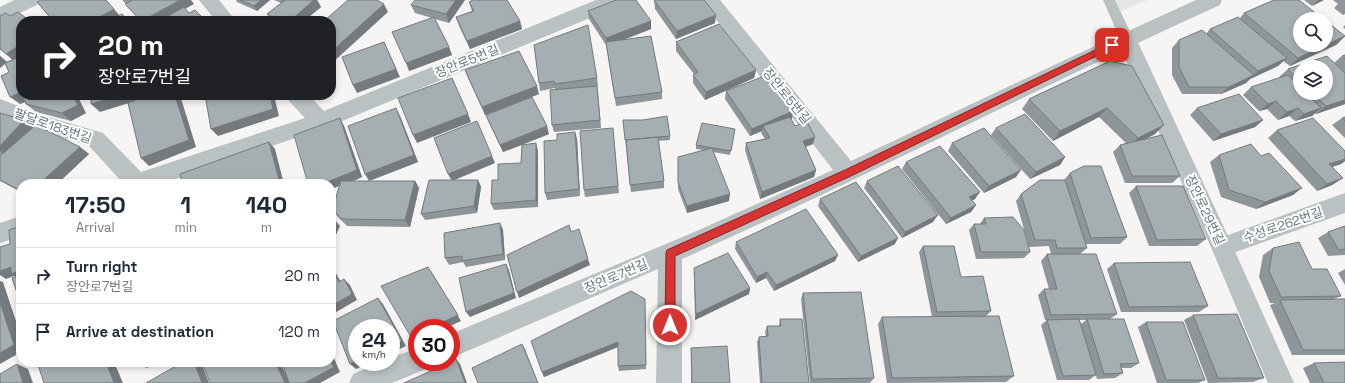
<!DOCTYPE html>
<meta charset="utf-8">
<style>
body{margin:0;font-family:"Space Grotesk","Noto Sans KR",sans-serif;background:#f2f2f3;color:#1f2937;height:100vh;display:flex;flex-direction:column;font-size:15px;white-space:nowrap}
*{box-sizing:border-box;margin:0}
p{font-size:13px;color:#747a83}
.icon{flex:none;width:22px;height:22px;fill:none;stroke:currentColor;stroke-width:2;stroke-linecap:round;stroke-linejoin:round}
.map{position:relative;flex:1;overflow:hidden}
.details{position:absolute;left:16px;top:179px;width:320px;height:188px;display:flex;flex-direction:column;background:#fff;border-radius:16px;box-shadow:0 2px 6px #0003}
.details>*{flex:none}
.banner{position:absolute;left:16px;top:16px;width:320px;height:84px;border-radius:16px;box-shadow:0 2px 6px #0003;background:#202124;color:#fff;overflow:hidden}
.controls{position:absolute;left:1293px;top:12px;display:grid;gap:8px}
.controls a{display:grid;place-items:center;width:40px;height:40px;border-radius:50%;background:#fff;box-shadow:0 2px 6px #0003;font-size:20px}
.speed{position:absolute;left:348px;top:319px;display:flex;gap:8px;font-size:20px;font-weight:700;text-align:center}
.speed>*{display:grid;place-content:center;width:52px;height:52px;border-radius:50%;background:#fff;box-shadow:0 2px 6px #0003;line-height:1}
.speed small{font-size:10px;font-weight:400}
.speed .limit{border:6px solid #d22;background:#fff;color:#111}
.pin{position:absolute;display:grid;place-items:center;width:34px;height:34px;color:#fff;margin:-17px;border-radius:8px;box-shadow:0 2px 6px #0006}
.me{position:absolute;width:44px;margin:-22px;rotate:0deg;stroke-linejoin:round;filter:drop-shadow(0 0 3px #0008)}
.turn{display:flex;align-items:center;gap:14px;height:84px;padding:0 16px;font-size:18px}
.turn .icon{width:52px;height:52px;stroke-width:2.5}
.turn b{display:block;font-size:28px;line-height:34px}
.eta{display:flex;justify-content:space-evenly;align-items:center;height:68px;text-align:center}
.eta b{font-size:24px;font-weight:700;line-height:28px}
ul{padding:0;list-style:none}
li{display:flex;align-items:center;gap:12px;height:56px;padding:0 16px;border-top:1px solid #e0e1e3}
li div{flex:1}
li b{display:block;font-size:15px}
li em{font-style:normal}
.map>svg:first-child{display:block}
.built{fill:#e4e5e4}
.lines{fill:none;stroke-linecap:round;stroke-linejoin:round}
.service{fill:#bac1c2;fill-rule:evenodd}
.minor{fill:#bac1c2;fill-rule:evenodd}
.tertiary{fill:#bac1c2;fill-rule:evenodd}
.wall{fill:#8e9699;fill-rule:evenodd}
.shaded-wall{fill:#747a7d}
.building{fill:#a5afb2;stroke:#747a7d}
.route{fill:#d63433;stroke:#8b2221}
.labels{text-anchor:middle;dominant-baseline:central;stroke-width:4;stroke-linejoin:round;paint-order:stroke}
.street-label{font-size:13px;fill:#63777c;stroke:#fff}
</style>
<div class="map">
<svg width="1345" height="383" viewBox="0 0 1345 383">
<rect width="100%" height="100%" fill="#f6f5f3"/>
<!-- built -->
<path class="built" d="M1106,0H1148L1112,15Z"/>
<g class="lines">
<!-- service -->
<path class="service" d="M1103,0H1115L1133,38L1131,41L1126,43L1121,41Z"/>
<!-- minor -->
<path class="minor" d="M14,0H39L37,5L0,22V7Z
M199,0H219L236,21H216Z
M596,0H623L621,5L328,127L160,184H122L123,183L89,146L34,129L0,116V99L45,116L103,133L141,172L305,118L289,101L286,95H309L324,111Z
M701,0H720L851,161L1069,58L1196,0H1222L1220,5C1039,87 863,179 682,259V383H656L658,269L451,358V334L692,233L833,170Z
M1345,193V213L1222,257L1214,254L1211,247L1214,240Z
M21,216V236L0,243V223Z
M417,348V362H429L426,369L392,383H349L353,374L382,362H391V358Z"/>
<!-- tertiary -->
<path class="tertiary" d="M1126,31L1133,33L1136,38L1233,247L1294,383H1268L1211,247L1116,38L1119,33Z"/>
</g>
<!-- wall -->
<path class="wall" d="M236,0H270L257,11L237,2Z
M274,0H317L321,7L304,21H272L267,14L281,3Z
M465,0L449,23L435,19L449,47L452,55L409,71L432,18L415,13L411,5Z
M654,0L715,23L676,39L655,9Z
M1304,0H1324L1312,6Z
M1333,0H1345V14L1343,15L1334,8L1338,4Z
M469,2L520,21L522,29L470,49L459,26L456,17L472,11Z
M588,11L651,21V29L623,40L662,92V99L616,106L606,45L589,19Z
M6,13L21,95L86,113L71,121L36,112L26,104L25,102L20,104L9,72L5,64L0,68V56L7,62L13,60L0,49V16Z
M1244,13L1345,36L1336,45L1290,66L1283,61L1278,66L1250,79L1246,83L1221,94H1182L1172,75V48L1179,40L1206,34L1210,29L1240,18Z
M1345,25V29L1343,27Z
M676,42L756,70L754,78L705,100L693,83V75L694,74L676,51Z
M534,45L597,78L598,86H596L598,94L601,128L554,132L552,125L555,88L540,91L539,83Z
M1345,55V104L1316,114L1315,113L1312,116L1295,121L1289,116L1278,120L1267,109L1259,111L1243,95L1251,87L1280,78L1279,77L1288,69L1327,56L1334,63L1342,56ZM1300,67H1326V93H1300Z
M1110,61L1155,134L1146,139L1180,176L1172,183H1125L1113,152L1120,145L1126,143L1099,117L1053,141L1022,109L1029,99Z
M465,70L539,94L485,115L468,78Z
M726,91L792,119H791L795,126L813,144L806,147L816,170L814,177L760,199L745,150L746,143L765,139L761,133L762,131L750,136L725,99Z
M1197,108L1263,120L1255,127L1213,141L1190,115Z
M0,113L24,120L33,127L80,147L89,154L57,184H21V192L0,181V156L1,155H0Z
M486,115L549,134L522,145L538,151V207L494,210L491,204L498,180L521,163L522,145L503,152L489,123Z
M400,116L418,162L369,181H415L419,188L410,227L347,226L338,217L332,210L340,186L331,189L344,126L362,177L354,181H369Z
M1345,117V138L1332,125L1342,118Z
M623,120L670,136V140L658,141L664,181V188L631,192Z
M613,128L619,193L585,197L584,190Z
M996,128L1065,157L1060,165L1030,179L991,135Z
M735,129L730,155L713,152L729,201L687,213L678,189V157L704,150L696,149V145Z
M1277,130L1345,151V161L1341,164L1332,167L1343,178L1332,185L1317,191L1268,138Z
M575,132L577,139L580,196L547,200L545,193Z
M952,143L1016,177L984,193L948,151Z
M1219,155L1293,195L1256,209L1221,197L1210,162Z
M906,162L975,199L972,200L976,205L971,212L946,224L902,169Z
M495,163L453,180H478L481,187L477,213L425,220L421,214L452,180L448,174Z
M1070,173L1127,237L1120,244H1086L1087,248L1080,254H1051L1049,246L1029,247L1016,201L1021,194L1064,180Z
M867,181L933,222L902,238L864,188Z
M1136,186L1206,239L1197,246H1149L1129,193Z
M820,199L895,244L858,262L818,206Z
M984,218L1030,252L1024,258L976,259L969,230L974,224H980Z
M500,223L503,230L505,260L466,267L463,262L449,265L445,258Z
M1345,226V255L1328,256L1318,238L1328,232Z
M736,242L838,255L835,261L774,291L766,278L756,283L735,249Z
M923,246L961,277L991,311L986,316L1014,376L1006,382L887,383L878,324L882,317H932L919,252Z
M1273,248L1312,269L1341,296L1334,299H1345V355H1292L1270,305L1275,303H1270L1259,277L1263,255Z
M1047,254L1117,314L1110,319L1139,363L1131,368H1121L1123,373L1115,378L1097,379L1096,375L1089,380H1057L1041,325L1047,320H1045L1038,295L1044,289H1049L1041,261ZM1079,320H1086L1081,324Z
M1114,263L1208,306L1199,312H1121L1107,269Z
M694,268L750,288L749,294L695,320L694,274Z
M1345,269V285L1338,273Z
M803,293L874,378L870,383H810L801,299Z
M645,305L646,369L619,371L618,366V347L544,377L542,372Z
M1193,315L1264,378L1253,382L1208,383L1184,320Z
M780,319L809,383H760L757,342L759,337L766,336L765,332L767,326H779V325Z
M1146,322L1205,380L1198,383H1157L1138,327Z
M691,348L730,383H691Z
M1314,363L1345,383H1310L1303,368Z"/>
<!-- shaded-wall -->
<path class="shaded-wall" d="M180,0H191L194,4L164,21H142Z
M261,0H270L257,11L254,6Z
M314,0H317L321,7L304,21H290Z
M456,0H465L449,23L446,14Z
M1318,0H1324L1312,6Z
M384,4L388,12L331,64V52Z
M114,9L121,17L114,21H92Z
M716,15L715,23L676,39L677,31Z
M520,21L522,29L470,49L467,41Z
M651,21V29L607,46L606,38Z
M1345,36L1336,45L1290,66L1298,58Z
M384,42L400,77L357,93L353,85Z
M21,44V58L15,62L6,54Z
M449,47L452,55L409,71L406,63Z
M0,56L7,62L0,68Z
M1287,58L1278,66L1250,79L1258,71Z
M756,70L754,78L705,100L706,92Z
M1254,75L1246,83L1221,94L1229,87Z
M537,86L539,94L485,115L482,107Z
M597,86L598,94L601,128L600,120Z
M21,92V95H39L20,104L10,97Z
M72,95H77L86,113L71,121L62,113Z
M121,95H155L100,112L91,104Z
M175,95H180L196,147L149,166L141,158Z
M270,95H274L279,116L218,136L211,129Z
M1345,100V104L1316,114L1326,106Z
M1276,101L1267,109L1259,111L1268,104Z
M396,108L400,116L418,162L369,181L365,174Z
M1107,108L1099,117L1053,141L1060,131Z
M1298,108L1289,116L1278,120L1287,112Z
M1321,108L1312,116L1295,121L1304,114Z
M793,111L792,119L765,130L763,126L762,131L750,136L752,129Z
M468,114L471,122L417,143L413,135Z
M340,118L344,126L362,177L331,189V184H322Z
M24,120L34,128L7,157L0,151V146Z
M1263,120L1255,127L1213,141L1221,134Z
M1164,125L1155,134L1129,147L1138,138Z
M547,126L549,134L503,152L500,145Z
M575,132L577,139L580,196L579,189Z
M815,137L813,144L801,148L803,141Z
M269,142L275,149L284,184H280Z
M536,143L538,151V207L536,200Z
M80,147L89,154L57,184H39Z
M492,156L495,163L452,181L448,174Z
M1065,157L1060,165L1030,179L1036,172Z
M1345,159V161L1341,164L1319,171L1329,164Z
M816,170L814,177L760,199L762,192Z
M1021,170L1016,177L984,193L989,186Z
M1343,178L1332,185L1317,191L1327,184Z
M478,180L481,187L477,213L474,206Z
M415,181L419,188L410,227L405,220Z
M1302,188L1293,195L1256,209L1265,202Z
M980,192L975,199L965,204L969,197Z
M730,194L729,201L687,213V206Z
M976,205L971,212L946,224L951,218Z
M938,215L933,222L902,238L905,232Z
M334,219L340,226L331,246V227Z
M500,223L503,230L505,260L503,254Z
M898,238L895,244L858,262L861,256Z
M838,255L835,261L774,291L776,285Z
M588,259L590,265L519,298L517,292Z
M506,264L509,270L516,298L470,317L466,312Z
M11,267L21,270V280L14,276L6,279L0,275V271Z
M332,269L337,275L344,288L339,282Z
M767,272L766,278L756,283L757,277Z
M432,273L461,321L446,328H430Z
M344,279L350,285L357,300L331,315V306Z
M0,281L3,282L21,336V352L0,364Z
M750,288L749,294L695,320L696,314Z
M378,298L383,304L406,346L391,353V346Z
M417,334V342H416L411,337Z
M618,342V347L544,377L542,372Z
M522,344L525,349L538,383Z
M331,351L340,372L320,383H305L331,361Z
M456,359L460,364L467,383H465Z
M357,361V362H371L356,369L350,364Z
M106,362H114L123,383H114Z
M140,362H157L147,368L138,364Z
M194,362H201L209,383H202Z
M275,362H280L290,383H285Z
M17,364L28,369L33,383H23Z"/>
<!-- building -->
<path class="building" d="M41,0H106L114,9L92,21H53L37,2Z
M123,0H132L126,3Z
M132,0H180L142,21H141L125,4Z
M240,0H261L254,6Z
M285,0H314L290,21H280L267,14Z
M348,0H377L384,4L331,52V21H324Z
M415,0H456L446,14L411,5Z
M473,0H507L520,21L467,41L456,17L474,11L469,2Z
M616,0H636L651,21L606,38L588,11Z
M654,0H704L716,15L677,31Z
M1274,0H1299L1323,19H1300V45H1326V21L1345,36L1298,58L1244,13Z
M184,7L189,13L195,10L206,21H159Z
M18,12L30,21H21V44L6,54L0,49V16L6,13L10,16Z
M122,14L129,21H109Z
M434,17L449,47L406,63L392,32Z
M1238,17L1287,58L1258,71L1210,29Z
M719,24L756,70L706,92L693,75L698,72L676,42Z
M588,25L597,78L555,84L554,81L539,83L534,45Z
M1202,30L1254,75L1229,87H1189L1179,67V40Z
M651,36L662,92L615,98L606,42Z
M384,42L396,69L353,85L342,57Z
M519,51L537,86L482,107L465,70Z
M1345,55V59L1342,56Z
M21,56V92L10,97L1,76L9,72L5,63Z
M1327,56L1345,73V100L1326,106L1312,93H1326V67H1300V81L1288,69Z
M1110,61L1132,66L1164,125L1138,138L1107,108L1060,131L1029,99Z
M767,75L793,111L752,129L726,91Z
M1288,75L1300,87V93H1306L1321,108L1304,114L1298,108L1287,112L1276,101L1268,104L1251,87Z
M452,78L468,114L413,135L398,98Z
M597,86L600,120L552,125L550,90Z
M1239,94L1263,120L1221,134L1197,108Z
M22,95H72L78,105L62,113L26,104Z
M91,95H121L91,104Z
M149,95H175L189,140L141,158L128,103Z
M205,95H270L273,109L211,129Z
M532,97L547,126L500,145L486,115Z
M396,108L414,155L365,174L348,126Z
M0,113L24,120L0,146Z
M1025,114L1065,157L1036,172L996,128Z
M667,116L670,136L625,140L623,120H643Z
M790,117L795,126L807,122L815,137L803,141L816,170L762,192L746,143L770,138L763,126Z
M1345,117V121L1342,118Z
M340,118L357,170L322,184H308L294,135Z
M1313,118L1345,151V159L1329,164L1343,178L1327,184L1277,130Z
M477,121L492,156L448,174L434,138Z
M702,123L735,129L731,151L696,145Z
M36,125L80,147L39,184H21V191L0,180V156Z
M613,128L618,186L584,190L580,131Z
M984,128L1021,170L989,186L952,143Z
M575,132L579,189L545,193L544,141L557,140V134Z
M1162,135L1180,176H1132L1120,145Z
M658,137L664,181L630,185L626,140Z
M269,142L280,184H182L180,174Z
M536,143V200L491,204L492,180H498V164L521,163L522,145Z
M1251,144L1261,156L1269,153L1302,188L1265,202L1229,190L1219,155Z
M940,146L980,192L969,197L976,205L951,218L906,162Z
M712,148L730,194L687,206L678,182V157Z
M898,166L938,215L905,232L867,181Z
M1084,166H1101L1127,237L1091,238L1070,173Z
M429,180H478L474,206L421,214Z
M1040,180H1065L1087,248H1057L1055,240H1035L1021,194Z
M341,181H415L405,220L342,219L332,210Z
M856,182L898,238L861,256L820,199Z
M1136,186H1183L1206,239L1157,240Z
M806,209L838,255L776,285L767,272L757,277L736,242Z
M1013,217L1024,230L1030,252H981L974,224H986L984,218Z
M331,219H334L331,227Z
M500,223L503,254L462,261V256L445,258L444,233Z
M569,225L571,232L579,229L588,259L517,292L507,255Z
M21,226V270L11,274V267L0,271V247L10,244L9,230Z
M1345,226V249L1339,250L1328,232Z
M1299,242L1312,269H1327L1341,296L1281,297L1269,271L1273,248Z
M923,246H954L961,277L983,276L991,311L937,312Z
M728,253L750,288L696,314L694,268Z
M1047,254H1096L1117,314L1051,315L1044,289H1057Z
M1190,262L1208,306L1129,307L1114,263Z
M506,264L514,293L466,312L459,278Z
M428,267L458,315L430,328H417V334L411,337L381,286Z
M332,269L339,282L344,279L352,294L331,306V270Z
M21,276V305L12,278Z
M631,291L645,299L646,365L618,366V342L542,372L531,341Z
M861,292L874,378L812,379L803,293Z
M378,298L402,341L391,346V328H357V361L350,364L333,321Z
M1345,299V350H1303L1280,300Z
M0,302L14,345L0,353Z
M1237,314L1264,378H1218L1193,315Z
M999,316L1014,376L892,378L882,317Z
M780,319H802L809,383H762L759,337L768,336L767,326H781Z
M1079,319L1096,375L1063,376L1047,320Z
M1087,319H1124L1139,363L1120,364L1123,373L1104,374Z
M1146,322H1183L1205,380H1166Z
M522,344L538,383H478L472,368Z
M727,346L730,383H692L691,348Z
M456,359L465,383H404L451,362Z
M331,361L334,367L305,383H289L282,362H331Z
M37,362H106L114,383H44Z
M183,362H194L202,383H146Z
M202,362H275L285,383H210Z
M1345,362V383H1324L1314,363Z
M17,364L23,383H0V374Z"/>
<!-- route -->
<path class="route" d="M1112,42L1115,43V47L851,176L675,256V325L673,329L670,330L666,329L665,325L666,253L667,250L845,170Z"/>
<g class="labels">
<!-- street labels -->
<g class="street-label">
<text transform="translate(467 61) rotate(-22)">장안로5번길</text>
<text transform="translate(787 96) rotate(51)">장안로5번길</text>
<text transform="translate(53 126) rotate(19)">팔달로183번길</text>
<text transform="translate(1205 210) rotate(65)">장안로29번길</text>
<text transform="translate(1283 225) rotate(-19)">수성로262번길</text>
<text transform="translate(616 276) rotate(-23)">장안로7번길</text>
</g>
</g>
</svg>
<div class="controls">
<a><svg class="icon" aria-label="search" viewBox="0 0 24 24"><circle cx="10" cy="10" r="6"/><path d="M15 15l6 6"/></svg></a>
<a><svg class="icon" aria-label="layers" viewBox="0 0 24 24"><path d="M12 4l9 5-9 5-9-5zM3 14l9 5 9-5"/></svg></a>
</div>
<div class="speed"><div>24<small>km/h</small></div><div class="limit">30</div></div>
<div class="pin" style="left:1112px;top:45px;background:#d93025"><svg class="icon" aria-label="arrive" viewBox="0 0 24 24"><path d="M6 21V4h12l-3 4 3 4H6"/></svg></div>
<svg class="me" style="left:670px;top:325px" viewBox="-20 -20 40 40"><circle r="17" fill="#d63433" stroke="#fff" stroke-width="3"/><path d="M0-11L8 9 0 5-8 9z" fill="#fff"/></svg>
<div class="banner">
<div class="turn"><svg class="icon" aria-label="right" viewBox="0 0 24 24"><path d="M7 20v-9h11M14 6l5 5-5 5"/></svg><div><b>20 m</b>장안로7번길</div></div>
</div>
<section class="details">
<div class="eta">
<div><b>17:50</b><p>Arrival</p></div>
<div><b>1</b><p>min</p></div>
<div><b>140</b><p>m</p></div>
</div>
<ul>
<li><svg class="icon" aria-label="right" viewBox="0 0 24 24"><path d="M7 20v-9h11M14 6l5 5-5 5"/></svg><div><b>Turn right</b><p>장안로7번길</p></div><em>20 m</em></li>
<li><svg class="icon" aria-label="arrive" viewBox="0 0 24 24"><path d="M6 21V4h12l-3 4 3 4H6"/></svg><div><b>Arrive at destination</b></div><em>120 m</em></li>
</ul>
</section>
</div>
